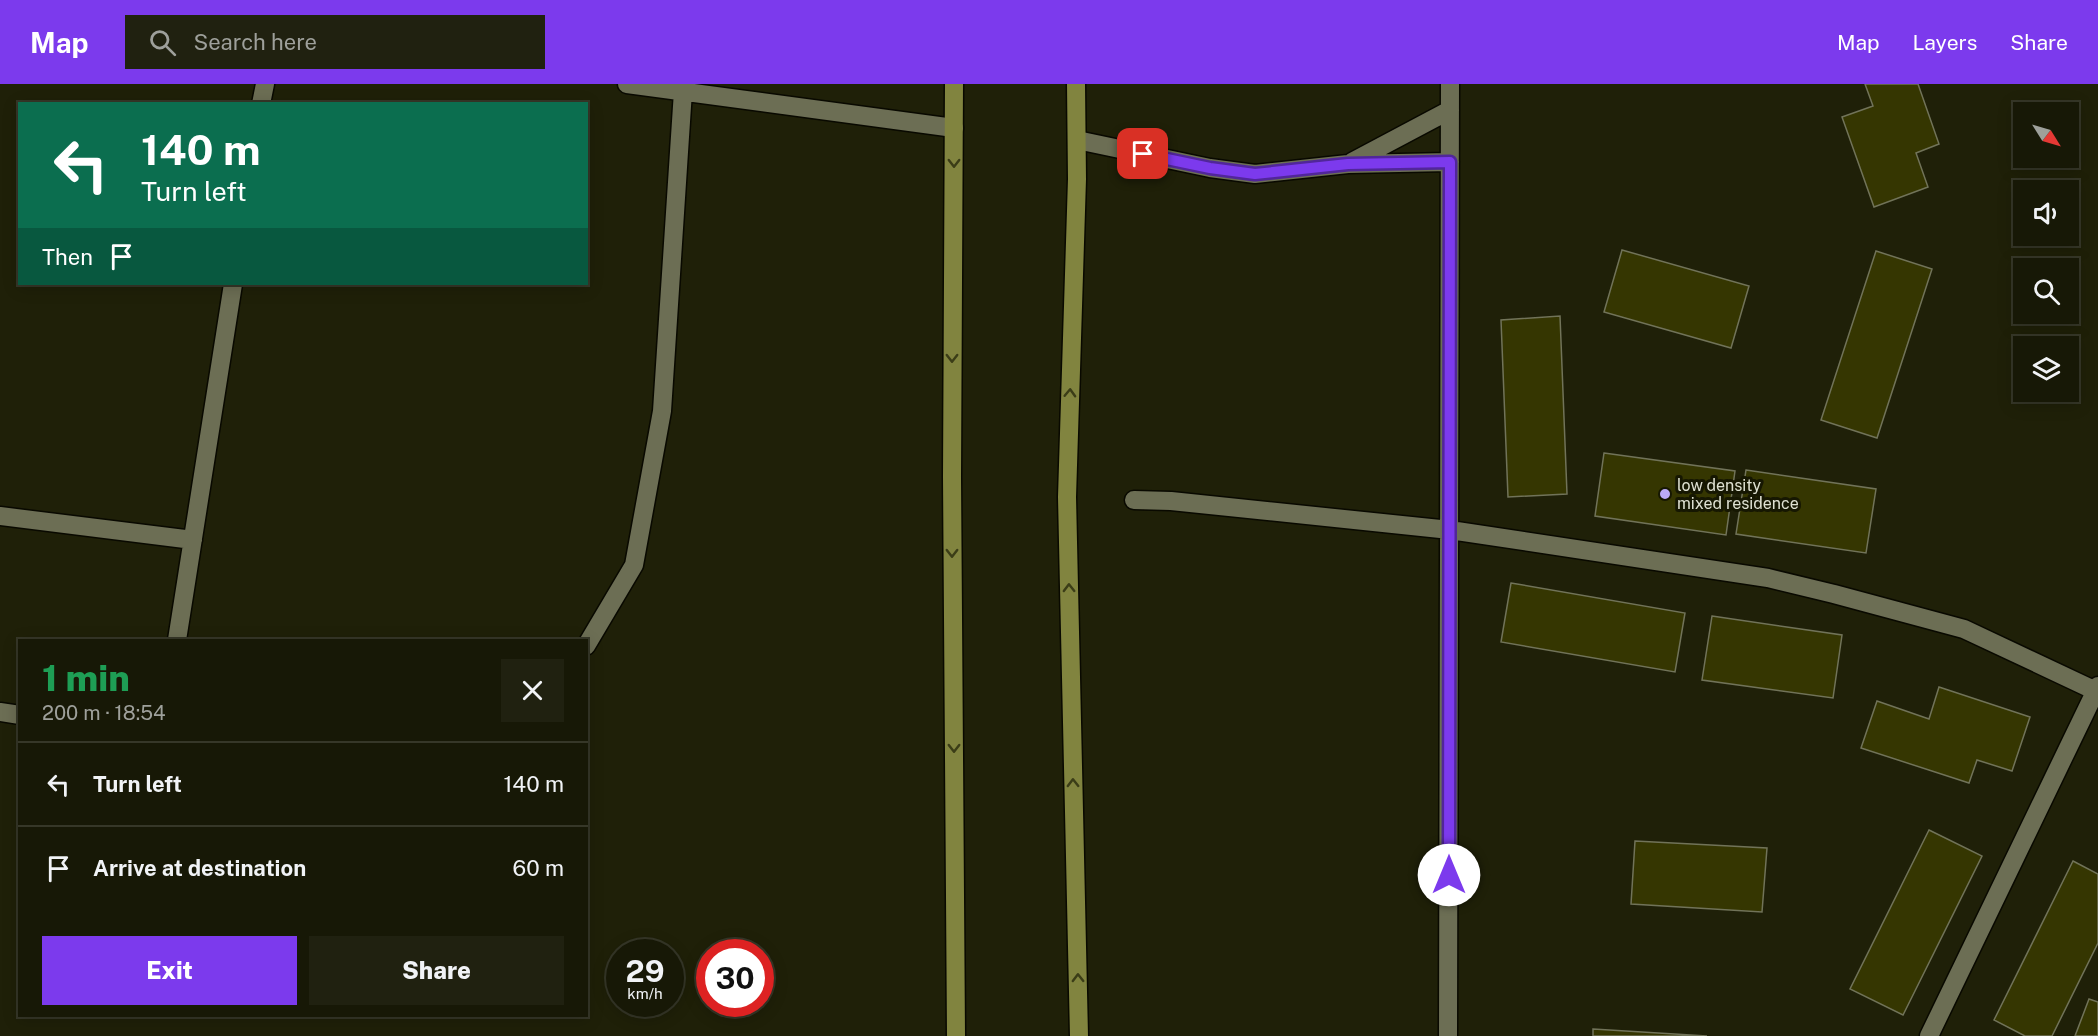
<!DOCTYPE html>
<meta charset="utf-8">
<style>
body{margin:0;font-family:"Public Sans",sans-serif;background:#202110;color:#f1f3f6;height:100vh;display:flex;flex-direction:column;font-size:22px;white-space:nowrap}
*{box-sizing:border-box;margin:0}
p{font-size:20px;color:#9ea09b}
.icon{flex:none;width:33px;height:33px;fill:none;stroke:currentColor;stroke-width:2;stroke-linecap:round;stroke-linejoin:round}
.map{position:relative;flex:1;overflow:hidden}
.panel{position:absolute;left:18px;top:555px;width:570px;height:378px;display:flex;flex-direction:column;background:#171806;border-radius:0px;box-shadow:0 3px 15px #0003,0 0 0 2px #363728}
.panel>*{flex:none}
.guide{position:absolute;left:18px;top:18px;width:570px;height:183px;border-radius:0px;box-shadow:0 3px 15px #0003,0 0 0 2px #363728;background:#0b6e4f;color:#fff;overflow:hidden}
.needle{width:39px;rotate:127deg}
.buttons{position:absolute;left:2013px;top:18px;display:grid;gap:12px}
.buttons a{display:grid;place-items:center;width:66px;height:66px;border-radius:0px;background:#171806;box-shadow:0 3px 15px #0003,0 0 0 2px #363728;font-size:30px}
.speed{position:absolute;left:606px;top:855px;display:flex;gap:12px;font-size:30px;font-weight:700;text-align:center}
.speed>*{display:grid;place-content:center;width:78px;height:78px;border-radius:50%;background:#171806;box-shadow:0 3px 15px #0003,0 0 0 2px #363728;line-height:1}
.speed small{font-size:15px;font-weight:400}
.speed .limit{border:9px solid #d22;background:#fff;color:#111}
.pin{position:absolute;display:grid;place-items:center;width:51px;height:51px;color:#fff;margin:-26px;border-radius:12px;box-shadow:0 3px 9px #0006}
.me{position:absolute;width:66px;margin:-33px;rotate:0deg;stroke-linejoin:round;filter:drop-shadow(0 0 4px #0008)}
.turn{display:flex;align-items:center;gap:21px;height:126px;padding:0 24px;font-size:27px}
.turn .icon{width:78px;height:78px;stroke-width:2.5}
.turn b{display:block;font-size:42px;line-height:51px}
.then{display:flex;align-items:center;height:57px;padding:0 24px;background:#0003;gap:12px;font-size:22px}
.round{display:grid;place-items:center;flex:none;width:63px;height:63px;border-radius:0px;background:#202110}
.head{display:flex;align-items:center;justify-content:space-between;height:102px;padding:0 24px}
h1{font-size:36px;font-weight:800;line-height:45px;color:#1e9e55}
.button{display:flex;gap:12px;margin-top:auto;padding:12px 24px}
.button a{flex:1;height:69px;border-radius:0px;background:#7c3aed;color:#fff;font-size:24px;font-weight:800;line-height:69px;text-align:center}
.button a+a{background:#202110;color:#f1f3f6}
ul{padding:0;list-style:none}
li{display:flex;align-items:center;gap:18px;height:84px;padding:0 24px;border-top:2px solid #363728}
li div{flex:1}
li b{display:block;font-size:22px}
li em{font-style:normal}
header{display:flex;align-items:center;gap:36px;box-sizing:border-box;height:84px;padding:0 30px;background:#7c3aed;color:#fff}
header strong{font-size:28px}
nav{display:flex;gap:33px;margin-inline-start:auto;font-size:21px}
.search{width:420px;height:54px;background:#202110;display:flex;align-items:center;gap:15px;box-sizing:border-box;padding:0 21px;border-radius:0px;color:#9ea09b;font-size:22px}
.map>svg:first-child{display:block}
.building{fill:#353601;stroke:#717359;stroke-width:1.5}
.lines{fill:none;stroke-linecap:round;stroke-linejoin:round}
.minor-casing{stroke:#090900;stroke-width:21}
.major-casing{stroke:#090900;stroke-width:21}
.minor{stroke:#6c6e54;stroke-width:18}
.major{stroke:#81843f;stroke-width:18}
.oneway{stroke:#3b3d17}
.route-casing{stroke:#51269a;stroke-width:15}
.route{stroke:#7c3aed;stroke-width:10}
.poi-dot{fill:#bbaaf6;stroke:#161702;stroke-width:2}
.labels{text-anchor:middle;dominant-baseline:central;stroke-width:6;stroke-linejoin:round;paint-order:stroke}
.poi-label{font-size:16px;fill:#dfe1d2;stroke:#161702;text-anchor:start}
</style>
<header>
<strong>Map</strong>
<div class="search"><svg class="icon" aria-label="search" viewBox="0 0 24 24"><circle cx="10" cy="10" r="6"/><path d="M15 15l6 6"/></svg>Search here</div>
<nav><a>Map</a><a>Layers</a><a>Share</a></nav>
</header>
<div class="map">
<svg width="2098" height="952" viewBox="0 0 2098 952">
<rect width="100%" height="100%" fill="#1f2008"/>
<!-- building -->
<path class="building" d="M1865,0H1918L1939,60L1916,69L1928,103L1874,123L1842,33L1873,22Z
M1622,166L1749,202L1731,264L1604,228Z
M1876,167L1932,185L1877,354L1821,336Z
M1560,232L1567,410L1508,413L1501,236Z
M1604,369L1735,387L1726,451L1595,432Z
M1746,386L1876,405L1866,469L1736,450Z
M1511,499L1685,529L1675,588L1501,558Z
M1712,532L1842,551L1833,614L1702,596Z
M1939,603L2030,633L2012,687L1977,676L1969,699L1861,664L1877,617L1929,635Z
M1929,746L1982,772L1903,931L1850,905Z
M1635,757L1767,764L1762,828L1631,820Z
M2073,777L2098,790V859L2052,952H2025L1994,936Z
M2089,915L2098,918V952H2075Z
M1593,945L1707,952H1593Z"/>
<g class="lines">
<!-- minor casing -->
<g class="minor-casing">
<path id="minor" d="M627,0L954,44
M261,20L265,0
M1077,56L1210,84L1255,90L1348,80L1450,78
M1352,78L1450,26
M1134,416L1171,417L1450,446L1768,494L1834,510L1964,545L2098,608
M0,432L193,456
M177,556L233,200
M586,562L634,481L662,327L683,7
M0,628L20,631
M1448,952L1450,0
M1929,952L2098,602"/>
</g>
<!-- major casing -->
<g class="major-casing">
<path id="major" d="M954,0L952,393L956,952
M1076,0L1077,95L1067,413L1079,952"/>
</g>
<!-- minor -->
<use href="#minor" class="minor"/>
<!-- major -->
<use href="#major" class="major"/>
</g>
<!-- one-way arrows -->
<defs><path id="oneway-chevron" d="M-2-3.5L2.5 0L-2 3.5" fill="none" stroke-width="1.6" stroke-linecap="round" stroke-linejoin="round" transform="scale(1.5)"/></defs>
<g class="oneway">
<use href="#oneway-chevron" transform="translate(954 79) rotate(90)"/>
<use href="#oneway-chevron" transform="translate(952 274) rotate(90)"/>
<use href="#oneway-chevron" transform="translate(1070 309) rotate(-88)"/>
<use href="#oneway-chevron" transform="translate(952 469) rotate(90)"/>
<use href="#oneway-chevron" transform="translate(1069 504) rotate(-91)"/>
<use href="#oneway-chevron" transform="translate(954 664) rotate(90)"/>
<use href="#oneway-chevron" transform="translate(1073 699) rotate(-91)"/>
<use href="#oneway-chevron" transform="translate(1078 894) rotate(-91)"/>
</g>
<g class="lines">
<!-- route casing -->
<g class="route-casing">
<path id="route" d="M1143,70L1210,84L1255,90L1348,80L1450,78L1449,791"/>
</g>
<!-- route -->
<use href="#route" class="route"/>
</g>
<!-- markers -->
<circle class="poi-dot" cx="1665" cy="410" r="6"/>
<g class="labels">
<!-- poi labels -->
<g class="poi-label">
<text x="1677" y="401">low density<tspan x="1677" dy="18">mixed residence</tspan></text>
</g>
</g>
</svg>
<div class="buttons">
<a><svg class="needle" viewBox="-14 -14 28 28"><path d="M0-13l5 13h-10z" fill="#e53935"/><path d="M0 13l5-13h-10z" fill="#9ea09b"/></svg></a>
<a><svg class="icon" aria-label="sound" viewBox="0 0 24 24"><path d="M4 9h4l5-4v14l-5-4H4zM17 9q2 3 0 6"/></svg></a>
<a><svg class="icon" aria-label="search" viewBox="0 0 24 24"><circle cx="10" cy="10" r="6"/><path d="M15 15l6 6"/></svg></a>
<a><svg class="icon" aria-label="layers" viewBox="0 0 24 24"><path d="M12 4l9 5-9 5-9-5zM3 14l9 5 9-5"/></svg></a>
</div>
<div class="speed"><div>29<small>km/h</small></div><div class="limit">30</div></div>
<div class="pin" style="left:1143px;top:70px;background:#d93025"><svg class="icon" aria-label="arrive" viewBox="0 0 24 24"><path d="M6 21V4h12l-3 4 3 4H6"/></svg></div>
<svg class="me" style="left:1449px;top:791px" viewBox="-20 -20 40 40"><circle r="19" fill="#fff"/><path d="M0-13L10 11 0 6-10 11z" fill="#7c3aed"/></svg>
<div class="guide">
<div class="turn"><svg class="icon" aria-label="left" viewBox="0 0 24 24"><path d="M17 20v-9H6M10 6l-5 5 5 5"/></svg><div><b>140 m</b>Turn left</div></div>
<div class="then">Then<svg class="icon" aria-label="arrive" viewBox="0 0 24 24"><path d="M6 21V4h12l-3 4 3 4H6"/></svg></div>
</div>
<section class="panel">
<div class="head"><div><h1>1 min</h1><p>200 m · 18:54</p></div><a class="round"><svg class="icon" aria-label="close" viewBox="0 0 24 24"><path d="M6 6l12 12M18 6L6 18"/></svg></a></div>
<ul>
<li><svg class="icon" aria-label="left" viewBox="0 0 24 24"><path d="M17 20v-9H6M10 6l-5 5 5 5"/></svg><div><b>Turn left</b></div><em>140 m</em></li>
<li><svg class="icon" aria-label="arrive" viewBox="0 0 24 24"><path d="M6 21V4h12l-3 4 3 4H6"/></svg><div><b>Arrive at destination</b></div><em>60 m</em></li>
</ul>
<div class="button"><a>Exit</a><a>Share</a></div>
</section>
</div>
